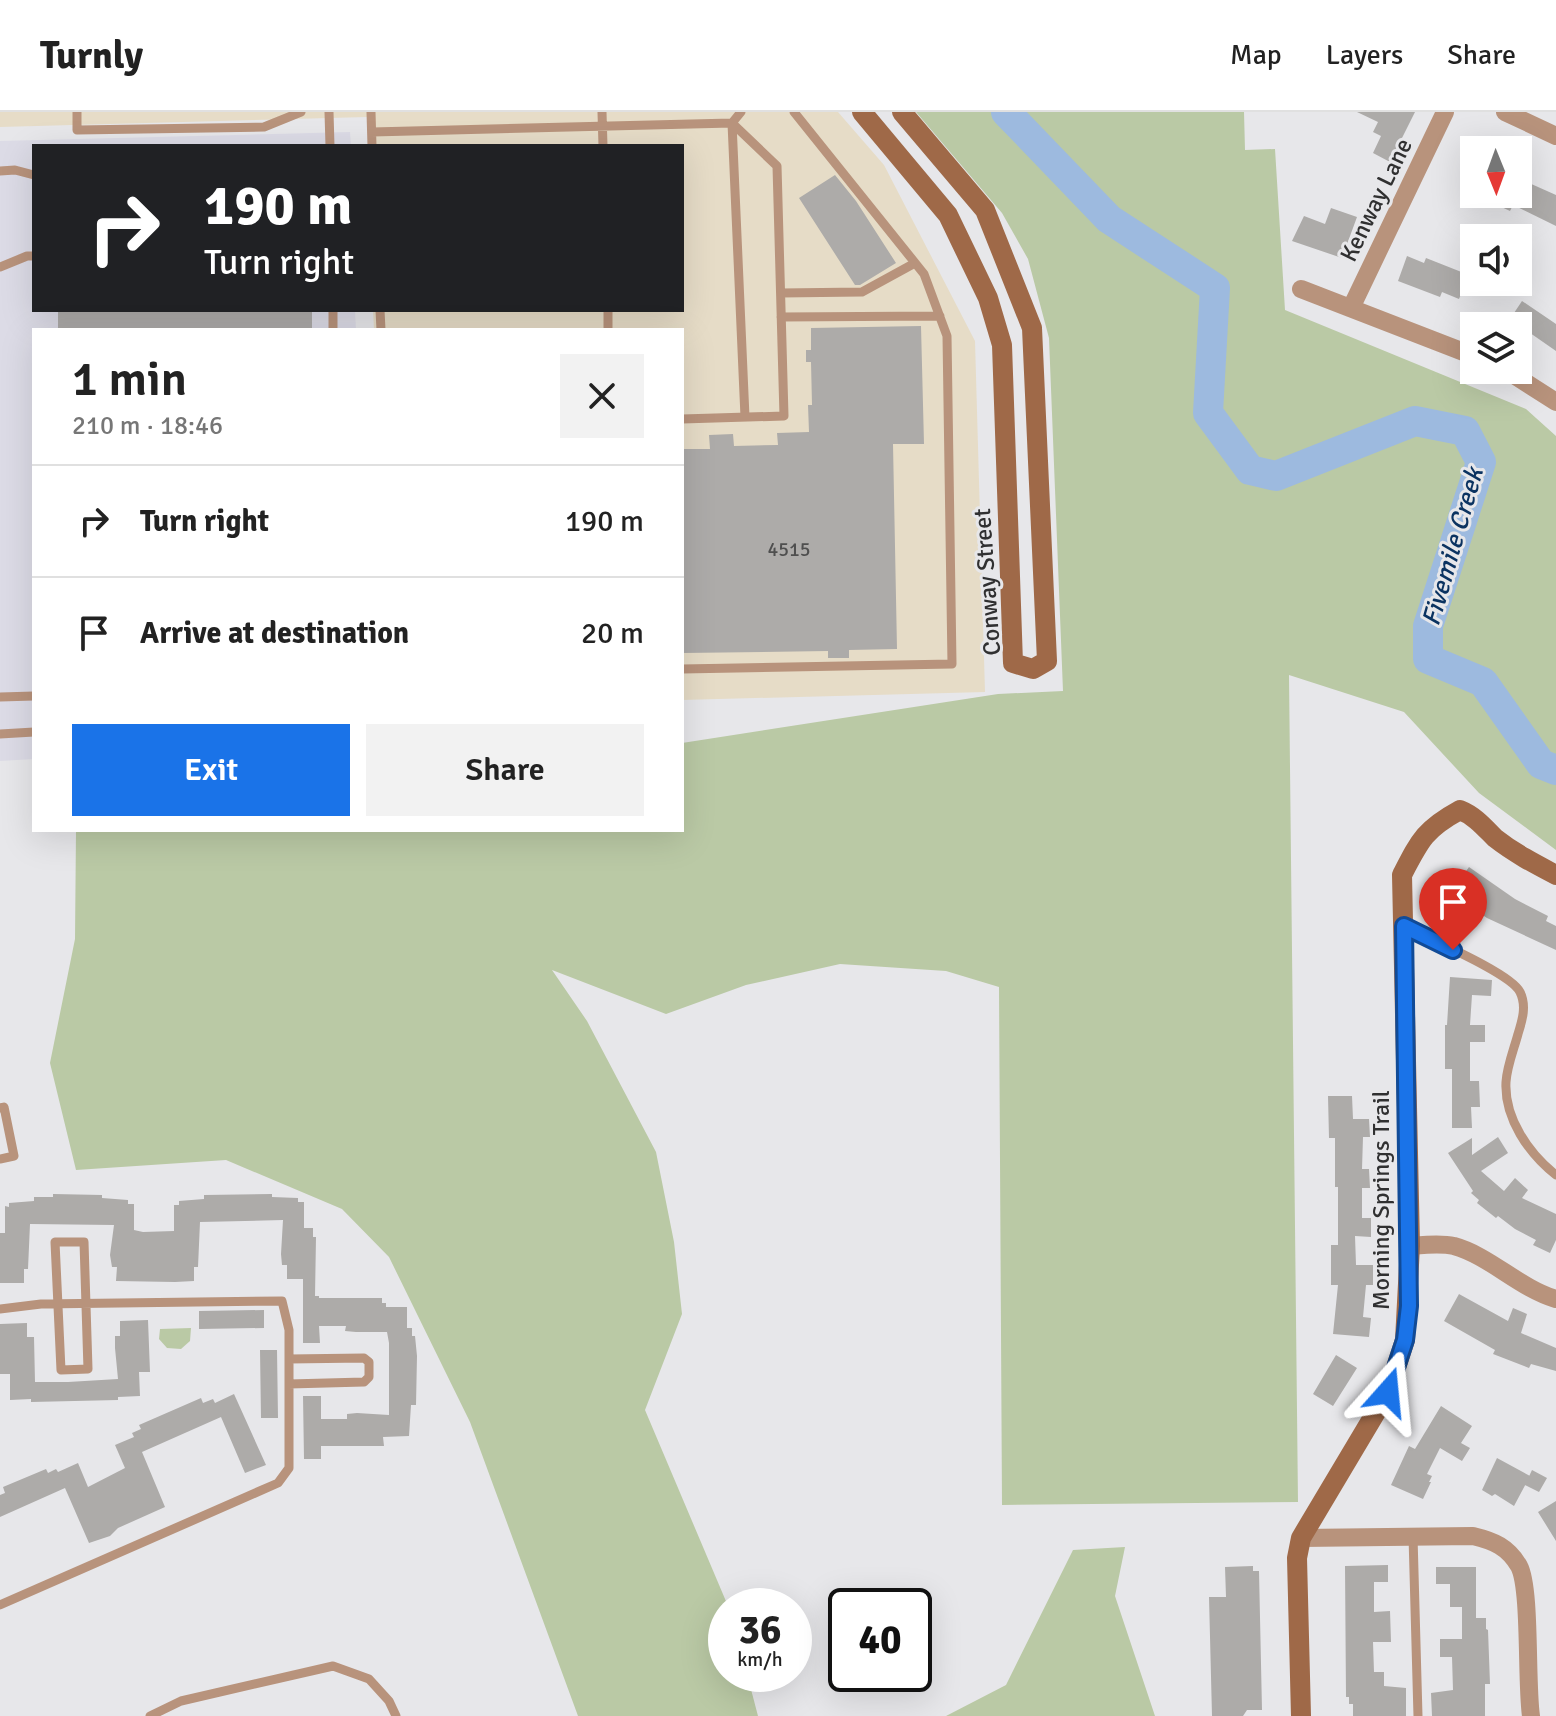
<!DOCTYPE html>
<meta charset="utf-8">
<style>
body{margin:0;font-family:Signika,sans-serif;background:#f2f2f2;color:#222;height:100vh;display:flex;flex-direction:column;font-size:30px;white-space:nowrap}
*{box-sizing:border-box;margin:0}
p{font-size:26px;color:#767676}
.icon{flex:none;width:44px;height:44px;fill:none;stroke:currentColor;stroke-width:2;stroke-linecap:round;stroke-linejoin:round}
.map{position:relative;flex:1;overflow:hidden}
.panel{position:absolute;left:32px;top:216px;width:652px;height:504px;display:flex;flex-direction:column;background:#fff;border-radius:0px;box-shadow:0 8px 32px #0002}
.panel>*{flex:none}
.top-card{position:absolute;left:32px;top:32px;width:652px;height:168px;border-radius:0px;box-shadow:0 8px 32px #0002;background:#202124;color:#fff;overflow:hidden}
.needle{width:52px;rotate:179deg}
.tools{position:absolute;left:1460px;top:24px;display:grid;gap:16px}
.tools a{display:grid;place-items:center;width:72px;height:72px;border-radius:0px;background:#fff;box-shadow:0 8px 32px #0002;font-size:40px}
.speed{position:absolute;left:708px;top:1476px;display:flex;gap:16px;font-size:40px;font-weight:700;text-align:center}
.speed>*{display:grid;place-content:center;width:104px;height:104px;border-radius:50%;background:#fff;box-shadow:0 8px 32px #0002;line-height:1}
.speed small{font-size:20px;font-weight:400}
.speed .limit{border:4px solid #111;border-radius:12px;background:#fff;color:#111}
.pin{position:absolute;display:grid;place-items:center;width:68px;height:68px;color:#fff;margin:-82px -34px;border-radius:50% 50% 50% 0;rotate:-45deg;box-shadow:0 0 8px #0007}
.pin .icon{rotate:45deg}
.me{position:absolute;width:88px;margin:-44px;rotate:18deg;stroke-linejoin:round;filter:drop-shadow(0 0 6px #0008)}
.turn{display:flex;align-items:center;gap:28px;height:168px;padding:0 40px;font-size:36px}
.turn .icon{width:104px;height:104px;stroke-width:2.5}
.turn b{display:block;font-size:56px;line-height:68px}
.round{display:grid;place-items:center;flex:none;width:84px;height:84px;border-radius:0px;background:#f2f2f2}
.summary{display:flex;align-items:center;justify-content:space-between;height:136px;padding:0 40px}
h1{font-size:48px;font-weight:600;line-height:60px}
.button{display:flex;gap:16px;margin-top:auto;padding:16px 40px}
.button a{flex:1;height:92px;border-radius:0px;background:#1a73e8;color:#fff;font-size:32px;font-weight:600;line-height:92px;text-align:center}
.button a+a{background:#f2f2f2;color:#222}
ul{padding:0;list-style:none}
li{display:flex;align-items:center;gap:24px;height:112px;padding:0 40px;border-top:2px solid #e0e0e0}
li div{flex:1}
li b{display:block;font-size:30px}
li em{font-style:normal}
header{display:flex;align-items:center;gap:48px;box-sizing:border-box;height:112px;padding:0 40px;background:#fff;border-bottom:2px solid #e0e0e0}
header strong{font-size:38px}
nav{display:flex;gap:44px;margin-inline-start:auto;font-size:28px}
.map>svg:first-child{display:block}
.commercial{fill:#e6dcc7}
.built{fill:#dcdbe6}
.green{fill:#bac9a5}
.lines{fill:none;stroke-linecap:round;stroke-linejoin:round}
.river{stroke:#9dbadf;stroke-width:30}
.building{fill:#adaba9}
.lane{stroke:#b8937c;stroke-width:9}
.street{stroke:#b8937c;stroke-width:18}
.secondary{stroke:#9f6948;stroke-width:20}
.route-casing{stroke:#114b97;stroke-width:20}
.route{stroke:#1a73e8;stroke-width:14}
.labels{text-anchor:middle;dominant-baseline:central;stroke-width:6;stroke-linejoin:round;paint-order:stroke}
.number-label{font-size:20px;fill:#4f4f4f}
.street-label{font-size:24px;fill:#303031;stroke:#e7e7ea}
.water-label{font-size:26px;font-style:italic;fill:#0b3361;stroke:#e7e7ea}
</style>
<header>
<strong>Turnly</strong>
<nav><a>Map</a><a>Layers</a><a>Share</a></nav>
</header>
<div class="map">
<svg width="1556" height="1604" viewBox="0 0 1556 1604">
<rect width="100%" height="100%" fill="#e7e7ea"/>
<!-- commercial -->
<path class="commercial" d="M0,0H838L884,53L975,229L985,580L682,588V218H374L373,198H682V34H369L367,5L0,15Z"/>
<!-- built -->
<path class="built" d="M350,20L351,34H34V198H355L356,218H34V647L0,649V29Z"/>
<!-- green -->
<path class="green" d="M916,0H1244L1245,38L1275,37L1285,198L1526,297L1556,324V738L1479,681L1404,600L1289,563L1298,1390L1002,1393L999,875L946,859L840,852L746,873L666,902L552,858L587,909L656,1040L674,1130L682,1202L645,1298L728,1494L726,1562H747L758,1604H578L470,1310L389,1145L342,1097L226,1048L76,1058L50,951L75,827L76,718H682V631L998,582L1063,579L1049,226L1028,147L1002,101Z
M191,1216L190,1229L181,1237L167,1236L159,1227L160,1217Z
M1125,1435L1115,1484L1155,1604H946L1006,1573L1073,1438Z"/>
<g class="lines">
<!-- river -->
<path class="river" d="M1006,0L1109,107L1215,176L1208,301L1250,358L1276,364L1415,309L1465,319L1481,350L1428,514V547L1483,570L1541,652L1556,658"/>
</g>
<!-- building -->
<path class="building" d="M1357,0H1415L1390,50L1373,41L1381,24L1373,20L1378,10Z
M835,63L856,89L896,151L860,173H855L799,86Z
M1518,66L1556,83V114L1513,93L1510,99L1493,91L1496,85L1489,82H1518Z
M1331,96L1357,105L1342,146L1292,129L1304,104L1325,112Z
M1407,144L1424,151L1426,146L1469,163L1459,187L1442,180L1440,185L1398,169Z
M1522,189L1556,212V239L1510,207Z
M58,198H312V218H58Z
M921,214L924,332H893L897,537L849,538V546H828V539L682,541V337H710L709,323L733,322L734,334L778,333L777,321L809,320L808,293H812L811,250H806V238H811V216Z
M1469,755L1515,787L1548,804L1546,809L1556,814V838L1487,806L1451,781Z
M1450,865L1492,868L1491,884L1472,883L1470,913H1485V930H1470V969H1479L1480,995H1471L1472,1016H1452V957H1445V913H1447Z
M1328,984H1352L1353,1007H1369L1370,1025H1363L1362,1057H1369L1370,1076H1362V1106H1371V1125L1355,1124L1356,1153H1373V1173H1366L1363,1205L1371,1206L1369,1225L1333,1222L1338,1173H1331V1133H1338V1075H1335V1026H1329Z
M1498,1025L1508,1041L1481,1059L1504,1079L1515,1066L1528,1078L1522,1086L1556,1102V1128L1550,1141L1533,1133L1536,1128L1515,1117L1498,1104L1496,1106L1477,1091L1479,1088L1471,1081L1473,1079L1448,1041L1472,1026V1043Z
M53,1082L102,1083V1086L128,1088V1092H134V1118L143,1120L174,1119V1093H179V1089L204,1087V1083L272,1082V1085L298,1086V1090H304V1116H313V1125H316L315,1184H319V1186H382V1191H386V1195H407V1216H412V1224H415L417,1244L416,1293H411L409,1324L383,1325L384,1334H321V1347H304L303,1284H321V1307H347V1302L357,1301L389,1303V1231L387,1220H356L345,1219L346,1214H319L320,1231H303V1167H287V1153H282L281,1142L283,1108L200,1110L198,1155H194V1169L175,1170L116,1169L117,1155H112L110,1143L114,1113L30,1112L28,1157H24V1171H0V1121H5V1094L9,1095V1091L34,1089V1085H53Z
M1459,1182L1508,1209L1513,1196L1527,1202L1521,1221L1556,1236V1259L1531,1252L1529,1256L1493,1242L1495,1238L1444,1209Z
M264,1198V1216L199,1217V1199Z
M148,1208L150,1260H139L140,1284L118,1285V1288L31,1290V1287L10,1288V1262H0V1212L27,1211V1225H34L35,1270H68L118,1267L115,1236V1224H120V1209Z
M260,1238H277L278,1306H261Z
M1336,1243L1357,1256L1333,1294L1313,1282Z
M234,1282L266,1353L245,1361L221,1305L142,1340L165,1395L118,1416L110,1424L89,1431L65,1376L0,1405V1383L5,1381L3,1375L46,1357L48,1361L56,1357L58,1360L78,1351L88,1375L125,1356L115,1333L134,1325L132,1321L141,1317L139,1313L201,1286L203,1291L213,1287L215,1291Z
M1441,1294L1472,1314L1461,1331L1470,1336L1462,1349L1440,1336L1427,1362L1432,1364L1429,1370H1431L1423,1387L1391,1373L1409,1334L1415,1337Z
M1497,1346L1530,1364L1514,1394L1495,1382L1492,1384L1482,1378Z
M1532,1358L1547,1366L1539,1380L1525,1373Z
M1556,1389V1429L1538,1400Z
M1388,1453V1470H1374V1500L1390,1499L1391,1530H1373L1374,1560H1384V1574L1406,1576V1604H1353V1592H1349V1585H1346L1345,1454Z
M1253,1454V1459H1259L1262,1598H1247L1243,1604H1212L1209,1485H1226L1225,1455Z
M1436,1455H1476V1506H1486V1517L1488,1518L1490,1572H1485V1604H1432L1431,1581L1453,1578L1452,1545H1440V1527H1462V1495H1450V1472H1436Z"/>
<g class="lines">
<!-- lane -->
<path class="lane" d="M77,0V18L264,15L301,0
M329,0L330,34
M371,0L372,34
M602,0L603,34
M732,11L745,305
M372,20L732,11L741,0
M0,59L15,58L34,63
M0,155L27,144H32
M781,181L862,180L915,151
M333,198V218
M380,198L381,218
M608,198V218
M781,205L940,204
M682,307L784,304L777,54L732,11
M682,557L952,552L947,224L924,162L794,0
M0,585L34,584
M0,622L34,620
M1404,814C1427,826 1511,861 1520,880C1527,894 1522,909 1518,922C1514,937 1507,954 1506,970C1504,1006 1529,1042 1556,1063
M0,996L4,995L14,1044L0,1047
M55,1130H84L88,1257L61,1258Z
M0,1197L41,1192L282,1189L289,1218V1356L278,1371L0,1493
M289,1272L364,1270L369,1265V1250L364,1246L289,1247
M1413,1424L1418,1604
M150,1604L181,1589L333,1554L369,1567L389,1589L396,1604"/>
<!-- street -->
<path class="street" d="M1505,0L1556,24
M1301,177L1474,244
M1351,196L1445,0
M1506,258L1556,290
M1410,1134C1424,1133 1440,1131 1454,1134C1490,1144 1519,1176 1556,1187
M1301,1426L1473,1424C1494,1429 1508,1435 1519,1454C1531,1476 1526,1571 1531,1604"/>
<!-- secondary -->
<path class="secondary" d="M862,0L948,103L988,186L1002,233L1013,551L1033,557L1047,549L1032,216L985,98L902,0
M1301,1604L1297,1446L1301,1426L1388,1280L1405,1228L1410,1134L1402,763C1420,728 1425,717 1460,698C1475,704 1484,715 1495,726C1514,741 1535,752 1556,763"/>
</g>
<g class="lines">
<!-- route casing -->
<g class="route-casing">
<path id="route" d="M1388,1280L1405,1228L1409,1194L1404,814L1453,838"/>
</g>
<!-- route -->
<use href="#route" class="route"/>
</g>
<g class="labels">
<!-- number labels -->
<g class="number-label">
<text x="789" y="437">4515</text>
</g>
<!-- street labels -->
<g class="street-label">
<text transform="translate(1376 88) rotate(-64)">Kenway Lane</text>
<text transform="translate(987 470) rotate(-94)">Conway Street</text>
<text transform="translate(1381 1088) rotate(-90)">Morning Springs Trail</text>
</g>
<!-- water labels -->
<g class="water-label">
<text transform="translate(1453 435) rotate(-74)">Fivemile Creek</text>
</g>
</g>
</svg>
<div class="tools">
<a><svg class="needle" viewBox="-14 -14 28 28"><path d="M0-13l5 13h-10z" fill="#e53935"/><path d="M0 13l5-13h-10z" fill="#767676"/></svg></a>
<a><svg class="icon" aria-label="sound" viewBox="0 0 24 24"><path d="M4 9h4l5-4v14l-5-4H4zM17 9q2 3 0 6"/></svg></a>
<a><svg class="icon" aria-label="layers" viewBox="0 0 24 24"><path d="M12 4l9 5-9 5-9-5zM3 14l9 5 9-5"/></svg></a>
</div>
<div class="speed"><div>36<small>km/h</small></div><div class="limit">40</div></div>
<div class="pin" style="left:1453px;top:838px;background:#d93025"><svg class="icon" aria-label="arrive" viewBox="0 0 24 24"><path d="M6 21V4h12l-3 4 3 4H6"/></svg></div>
<svg class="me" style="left:1388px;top:1280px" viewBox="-20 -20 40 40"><path d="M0-17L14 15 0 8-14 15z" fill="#1a73e8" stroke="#fff" stroke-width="4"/></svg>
<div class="top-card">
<div class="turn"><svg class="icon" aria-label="right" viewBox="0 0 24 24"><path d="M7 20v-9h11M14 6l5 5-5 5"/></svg><div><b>190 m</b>Turn right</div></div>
</div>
<section class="panel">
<div class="summary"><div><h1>1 min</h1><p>210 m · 18:46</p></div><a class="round"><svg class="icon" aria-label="close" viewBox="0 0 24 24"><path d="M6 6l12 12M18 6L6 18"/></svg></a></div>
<ul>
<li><svg class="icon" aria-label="right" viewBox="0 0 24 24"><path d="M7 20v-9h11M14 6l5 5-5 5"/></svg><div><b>Turn right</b></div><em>190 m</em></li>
<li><svg class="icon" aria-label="arrive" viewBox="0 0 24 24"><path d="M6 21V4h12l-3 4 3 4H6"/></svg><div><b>Arrive at destination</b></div><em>20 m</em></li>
</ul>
<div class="button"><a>Exit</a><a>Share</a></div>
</section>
</div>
